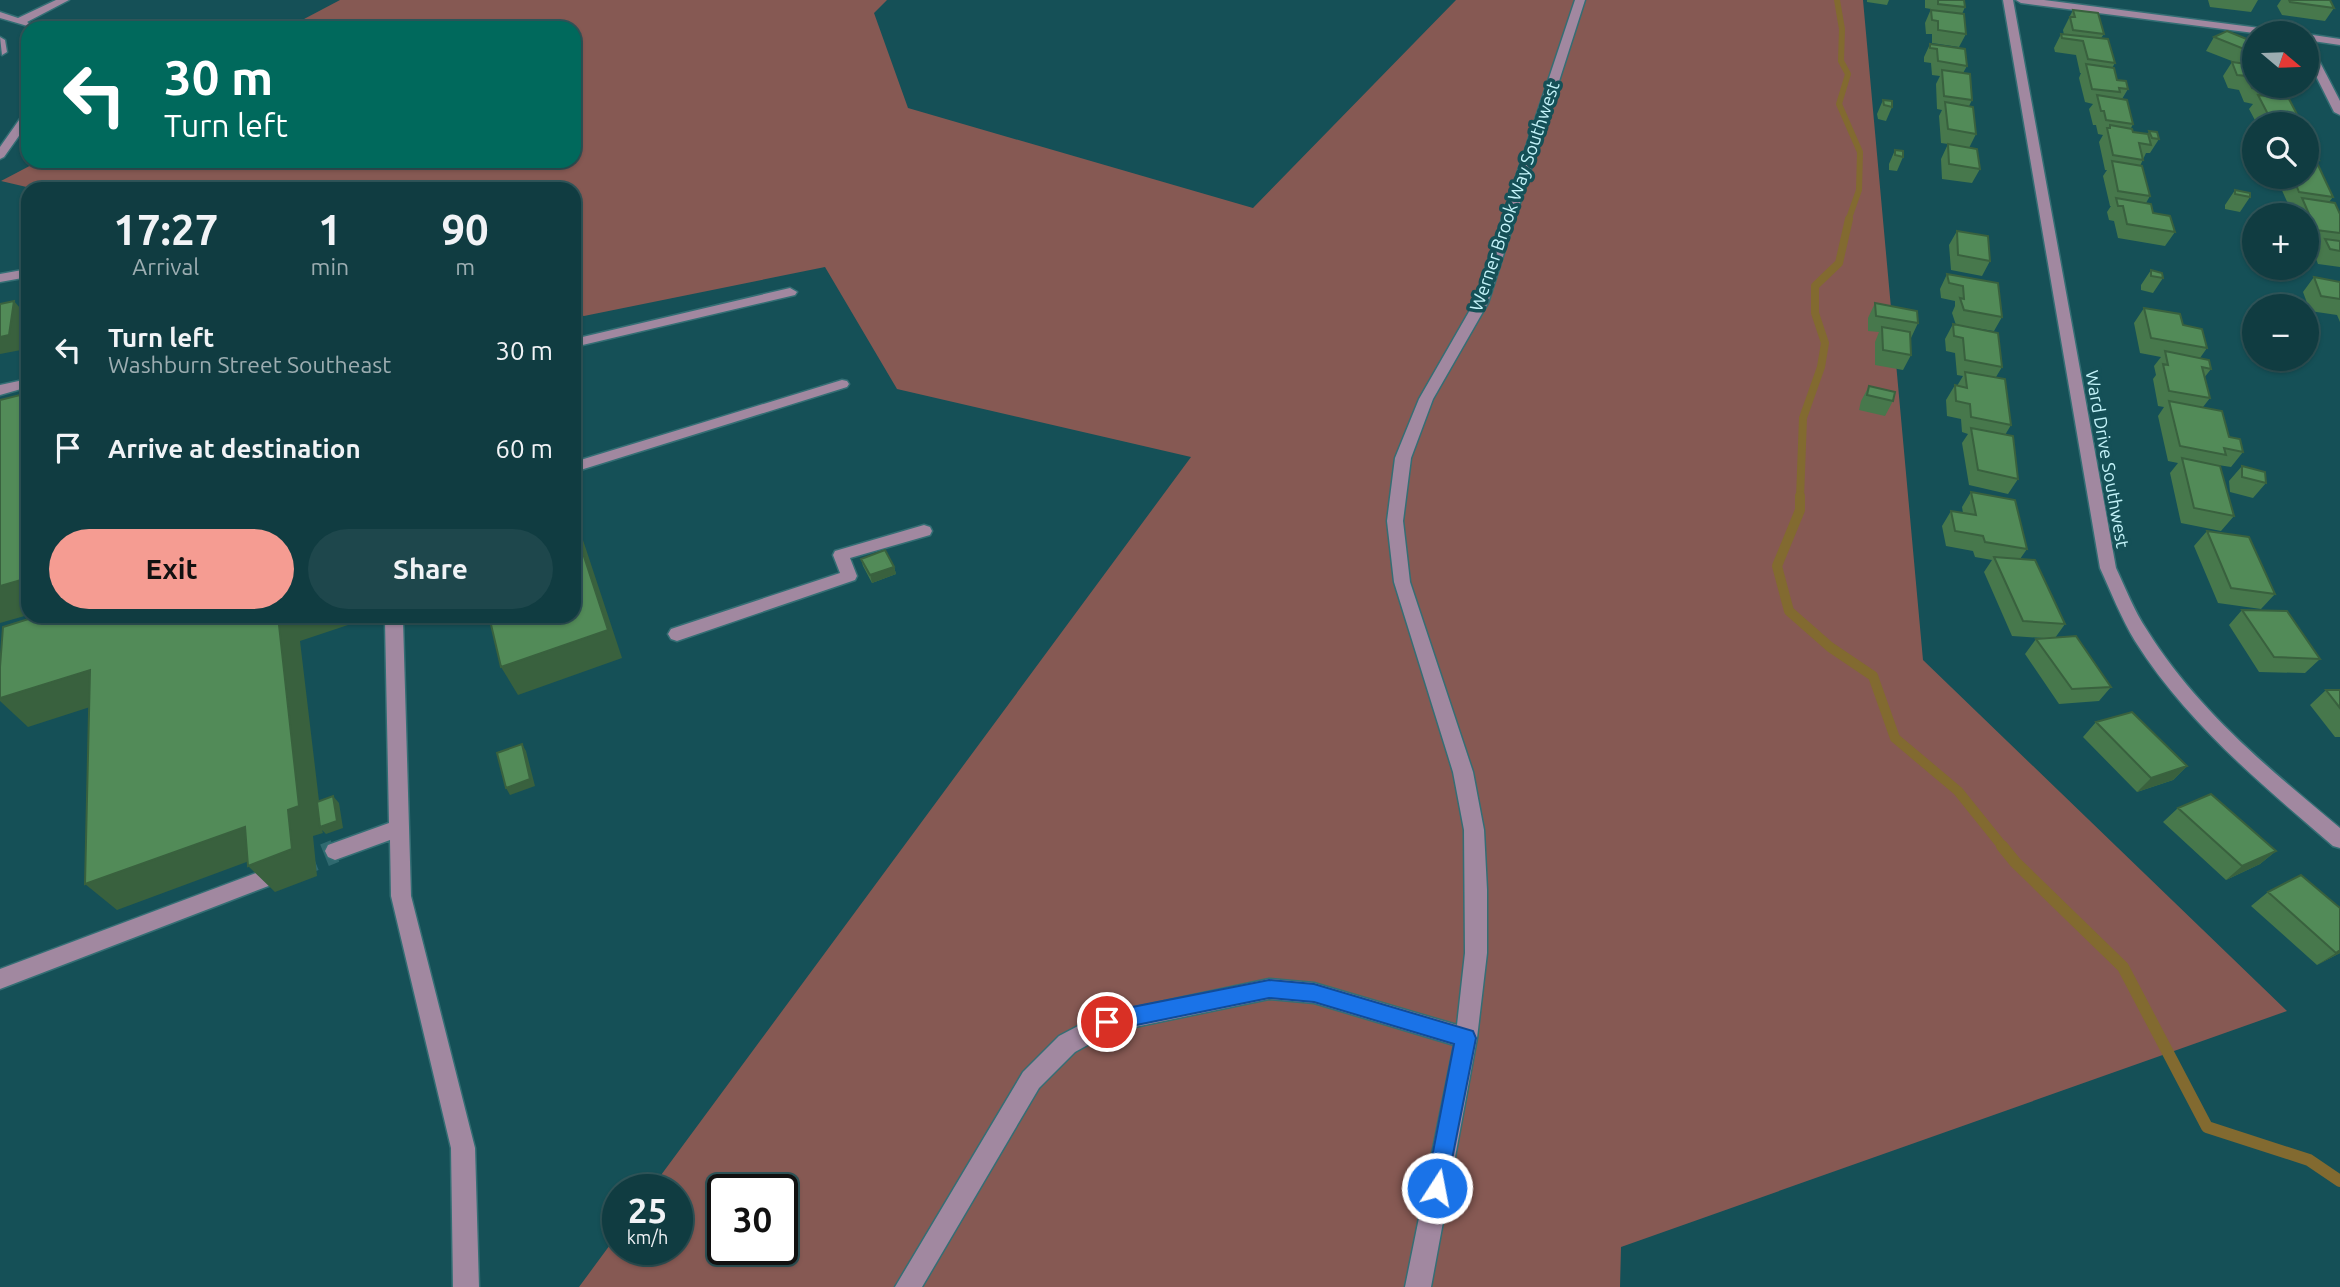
<!DOCTYPE html>
<meta charset="utf-8">
<style>
body{margin:0;font-family:Ubuntu,sans-serif;background:#1e474c;color:#f1f3f6;height:100vh;display:flex;flex-direction:column;font-size:26px;white-space:nowrap}
*{box-sizing:border-box;margin:0}
p{font-size:23px;color:#9cadb1}
.icon{flex:none;width:38px;height:38px;fill:none;stroke:currentColor;stroke-width:2;stroke-linecap:round;stroke-linejoin:round}
.map{position:relative;flex:1;overflow:hidden}
.details{position:absolute;left:21px;top:182px;width:560px;height:441px;display:flex;flex-direction:column;background:#103c41;border-radius:21px;box-shadow:0 2px 5px #0004,0 0 0 2px #30565a}
.details>*{flex:none}
.top-card{position:absolute;left:21px;top:21px;width:560px;height:147px;border-radius:21px;box-shadow:0 2px 5px #0004,0 0 0 2px #30565a;background:#00695c;color:#fff;overflow:hidden}
.needle{width:46px;rotate:109deg}
.tools{position:absolute;left:2242px;top:21px;display:grid;gap:14px}
.tools a{display:grid;place-items:center;width:77px;height:77px;border-radius:50%;background:#103c41;box-shadow:0 2px 5px #0004,0 0 0 2px #30565a;font-size:35px}
.speed{position:absolute;left:602px;top:1174px;display:flex;gap:14px;font-size:35px;font-weight:700;text-align:center}
.speed>*{display:grid;place-content:center;width:91px;height:91px;border-radius:50%;background:#103c41;box-shadow:0 2px 5px #0004,0 0 0 2px #30565a;line-height:1}
.speed small{font-size:18px;font-weight:400}
.speed .limit{border:4px solid #111;border-radius:10px;background:#fff;color:#111}
.pin{position:absolute;display:grid;place-items:center;width:60px;height:60px;color:#fff;margin:-30px;border:4px solid #fff;border-radius:50%;box-shadow:0 2px 7px #0007}
.me{position:absolute;width:77px;margin:-38px;rotate:11deg;stroke-linejoin:round;filter:drop-shadow(0 0 5px #0008)}
.turn{display:flex;align-items:center;gap:24px;height:147px;padding:0 28px;font-size:32px}
.turn .icon{width:91px;height:91px;stroke-width:2.5}
.turn b{display:block;font-size:49px;line-height:60px}
.eta{display:flex;justify-content:space-evenly;align-items:center;height:119px;text-align:center}
.eta b{font-size:42px;font-weight:700;line-height:49px}
.button{display:flex;gap:14px;margin-top:auto;padding:14px 28px}
.button a{flex:1;height:80px;border-radius:42px;background:#f59c92;color:#111;font-size:28px;font-weight:700;line-height:80px;text-align:center}
.button a+a{background:#1e474c;color:#f1f3f6}
ul{padding:0;list-style:none}
li{display:flex;align-items:center;gap:21px;height:98px;padding:0 28px}
li div{flex:1}
li b{display:block;font-size:26px}
li em{font-style:normal}
.map>svg:first-child{display:block}
.green{fill:#865953;fill-rule:evenodd}
.lines{fill:none;stroke-linecap:round;stroke-linejoin:round}
.stream-far3{stroke:#826a30;stroke-width:6}
.stream-far2{stroke:#826a30;stroke-width:8}
.stream-far1{stroke:#826a30;stroke-width:10}
.stream{stroke:#826a30;stroke-width:12}
.minor-tunnel{stroke:#2f696f;stroke-width:23;stroke-dasharray:23 11;stroke-linecap:butt}
.minor-casing{stroke:#346e74;stroke-width:3}
.minor{fill:#a188a0;fill-rule:evenodd}
.wall{fill:#47784c}
.shaded-wall{fill:#39613e}
.building{fill:#528b58;stroke:#39613e;stroke-width:2}
.route{fill:#1a73e8;stroke:#114b97;stroke-width:2}
.labels{text-anchor:middle;dominant-baseline:central;stroke-width:7;stroke-linejoin:round;paint-order:stroke}
.street-label{font-size:18px;fill:#c4f4fa;stroke:#155057}
</style>
<div class="map">
<svg width="2340" height="1287" viewBox="0 0 2340 1287">
<rect width="100%" height="100%" fill="#155057"/>
<!-- green -->
<path class="green" d="M340,0H887L874,13L908,108L1253,208L1456,0H1863L1923,660L2287,1011L1621,1247L1620,1287H579L618,1234V1250H677V1190H650L1191,457L897,389L825,267L584,316L574,314V189H348L346,183L313,189H35L1,181L39,161H574V28H287ZM723,1190H782V1250H723Z"/>
<g class="lines">
<!-- stream-far3 -->
<path class="stream-far3" d="M1837,0L1842,29L1841,61L1848,74L1839,104L1860,152L1859,190L1848,221"/>
<!-- stream-far2 -->
<path class="stream-far2" d="M1800,498L1803,418L1821,367L1825,343L1815,313V286L1839,263L1849,219"/>
<!-- stream-far1 -->
<path class="stream-far1" d="M1800,496V510L1777,566L1789,611L1830,647L1873,676L1895,738L1958,791L2003,847"/>
<!-- stream -->
<path class="stream" d="M2002,846L2015,862L2123,967L2207,1127L2309,1160L2340,1181"/>
<!-- minor-tunnel -->
<path class="minor-tunnel" d="M293,868L335,851"/>
<!-- minor casing -->
<g class="minor-casing">
<path id="minor" d="M56,0H69L27,22L32,25L31,27L0,18V12L18,18Z
M1575,0H1585L1488,303L1433,399L1411,458L1403,521L1410,582L1473,772L1484,830L1487,890V953L1477,1038L1431,1287H1405L1454,1045L1314,1003L1269,999L1111,1032L1075,1052L1039,1088L922,1287H895L1023,1072L1059,1036L1099,1015L1269,979L1314,983L1457,1025L1465,953L1464,830L1453,772L1394,582L1387,521L1395,458L1419,399L1474,303Z
M2003,0H2013L2116,568C2126,589 2134,611 2147,630C2196,709 2269,769 2340,828V848L2333,846C2261,784 2186,722 2135,641C2121,618 2111,592 2100,568Z
M2016,0H2044L2275,30L2280,33H2254L2021,3Z
M2306,34L2340,39V45L2306,40Z
M0,37L5,40L7,52L2,55Z
M2306,42L2311,45L2340,101V115L2334,112L2306,56Z
M28,112V123L4,157L0,159V147L24,113Z
M28,269V277L0,282V274Z
M790,288L797,292L795,295L574,347V339Z
M28,379V387L0,395V385Z
M842,380L847,381L849,384L847,387L574,472V462Z
M924,525L930,527L932,531L930,535L850,558L857,576L855,580L677,641L671,639L668,634L671,629L840,573L833,555L835,551Z
M388,616H399L403,621L411,896L475,1148L479,1287H453L451,1148L391,896L390,840L335,860L328,857L325,851L328,845L389,823L385,621Z
M272,867L279,870L282,876L279,882L0,989V969Z"/>
</g>
<!-- minor -->
<use href="#minor" class="minor"/>
</g>
<!-- wall -->
<path class="wall" d="M1867,0H1889L1887,5L1867,2Z
M1925,0H1964L1965,7L1962,14L1966,34L1959,47L1932,43V34H1926L1925,23L1931,9L1925,8Z
M2208,0H2258L2251,12L2210,7Z
M2281,0H2330L2334,8L2325,21L2282,15L2277,6Z
M2073,10L2104,34L2101,38L2115,63L2112,68L2117,80L2128,89L2122,99L2133,124L2131,128L2133,132L2148,134L2149,131L2159,139L2150,153H2146L2140,166L2150,196L2146,203L2153,213L2175,232L2165,246L2118,238L2114,221L2109,220L2107,212L2111,206H2110L2103,176L2107,170H2105L2099,142L2103,135L2098,134L2096,125H2093L2089,109L2093,104L2085,102L2079,78L2081,73H2080L2076,55L2055,52L2054,48L2061,34L2064,35L2063,30Z
M2214,37L2254,42V86L2289,94L2285,99L2302,124H2257L2249,109L2253,104L2244,102L2239,90L2228,88L2223,76L2232,62L2237,63L2206,51Z
M1930,44L1967,66L1963,73L1972,100L1969,106L1976,134L1969,148L1980,169L1972,183L1942,179L1941,159L1948,144L1941,143L1939,116L1942,110L1937,109L1936,84L1940,76L1932,75L1931,63L1924,62V57Z
M1883,100L1892,107L1886,121L1878,119L1877,114Z
M2306,132L2319,160L2315,164L2333,197L2329,202L2340,214V267L2318,264L2314,254L2320,246L2306,244V215H2293L2292,213L2296,207L2289,206L2280,186L2265,183L2262,177H2306Z
M1895,150L1903,157L1897,171L1889,170V164Z
M2235,190L2250,197L2240,212L2225,209V205Z
M1957,231L1990,261L1982,276L1951,270L1949,245Z
M2151,270L2163,278L2153,293L2141,290V285Z
M1947,274L2002,317L1994,331L1956,325L1952,313L1955,306V301L1941,298L1940,289Z
M2314,277L2340,282V322L2337,315L2310,311L2303,292Z
M1875,303L1918,323L1911,338V355L1903,370L1875,365V342L1879,332L1868,331V318Z
M2144,308L2183,325L2207,348L2200,358L2211,369L2204,378L2210,398L2203,407L2243,452L2231,467L2218,465L2234,516L2221,531L2181,523L2170,473L2178,463L2168,461L2158,416L2164,407L2158,406L2153,379L2156,375L2154,366L2161,357L2140,353L2134,323Z
M1953,324L2002,367L1996,377L2011,425L2005,435L2018,479L2008,494L1969,485L1962,443L1968,434L1962,432L1961,419L1947,416L1946,400L1955,385L1957,386L1963,376L1957,375L1955,353L1946,351L1945,339Z
M1869,386L1893,401L1885,416L1859,410L1861,401Z
M2242,466L2266,483L2253,498L2230,492L2229,481Z
M1971,492L2027,549L2020,559L2065,624L2055,638L2111,687L2099,701L2059,704L2025,654L2036,639L2044,638L2012,636L1984,572L1992,560L1975,557L1973,551L1946,546L1942,526L1951,511L1963,513L1962,507Z
M2207,531L2275,594L2261,609L2218,603L2194,546Z
M861,559L894,567L896,574L872,583L863,566Z
M2242,610L2320,659L2305,673L2259,672L2229,625Z
M2326,690H2340V737H2335L2310,705Z
M2096,722L2187,766L2173,780L2137,792L2083,737Z
M2178,808L2276,851L2260,864L2226,880L2163,822Z
M2268,892L2340,953L2317,965L2251,906Z"/>
<!-- shaded-wall -->
<path class="shaded-wall" d="M14,301L26,315L21,350L0,354V337Z
M574,519L581,534L622,658L518,695L501,667L574,531Z
M894,567L896,574L872,583L870,575Z
M28,578V615L0,623V586Z
M278,616H347L348,625L300,641L322,826L333,796L339,803L343,828L326,834L322,830L323,833L313,836L317,876L275,892L248,866L288,810Z
M90,670L118,698L28,727L0,701V698Z
M522,744L526,751L535,786L510,795L506,788Z
M2187,766L2173,780L2137,792L2151,778Z
M245,827L271,853L117,910L85,884Z
M2276,851L2260,864L2226,880L2242,866Z
M2340,950V953L2317,965L2336,953Z"/>
<!-- building -->
<path class="building" d="M1938,0H1964L1965,7L1938,4Z
M2289,0H2330L2334,8L2290,2Z
M1931,10L1964,14L1966,34L1938,30V21L1932,20Z
M2073,10L2098,13L2104,34L2073,30L2070,17H2075Z
M2227,31L2254,42V53L2214,37Z
M2061,34L2108,39L2115,63L2088,59L2083,41L2062,38Z
M1930,44L1965,49L1967,66L1938,61L1937,49L1930,48Z
M2232,62L2254,65V86H2284L2289,94L2252,88L2247,76L2237,75Z
M2086,64L2114,68L2117,80L2126,81L2128,89L2119,88L2120,92L2092,89Z
M1942,70L1970,74L1972,100L1944,96Z
M2097,95L2127,100L2133,124L2106,120L2104,111H2101Z
M2258,95L2289,99L2302,124L2271,120Z
M1883,100L1892,101V107L1884,105Z
M1945,102L1973,107L1976,134L1948,129Z
M2110,125L2132,129L2133,132L2148,134L2151,145L2139,143L2143,160L2113,155L2107,128H2110Z
M2149,131L2157,132L2159,139L2152,138Z
M2306,132L2319,160L2306,158Z
M1948,144L1977,149L1980,169L1949,164Z
M1895,150L1903,151V157L1895,155Z
M2112,161L2142,166L2150,196L2118,191Z
M2306,163L2318,165L2333,197L2299,192L2293,177H2306Z
M2235,190L2250,193V197L2235,194Z
M2116,198L2151,204L2153,213L2170,216L2175,232L2127,224L2123,206H2118Z
M2302,198L2335,203L2340,214V233L2316,230Z
M1957,231L1988,236L1990,261L1958,255Z
M2325,239L2340,241V251L2330,249Z
M2151,270L2162,273L2163,278L2151,276Z
M1947,274L1998,283L2002,317L1964,310L1960,298L1964,299L1963,286L1949,283Z
M2314,277L2340,282V299L2321,296Z
M14,301L9,335L0,337V304Z
M1875,303L1917,311L1918,323L1876,316Z
M2144,308L2180,314L2183,325L2202,329L2207,348L2151,338Z
M1953,324L1998,333L2002,367L1965,360L1963,338L1954,336Z
M1882,327L1910,332L1911,355L1883,350Z
M2165,351L2209,360L2211,369L2202,367L2210,398L2169,391L2163,364L2168,365Z
M1965,372L2005,379L2011,425L1971,417L1970,404L1956,401L1955,385L1967,388Z
M1869,386L1895,392L1893,401L1867,395Z
M28,393V578L0,586V400Z
M2169,401L2222,411L2229,437L2240,439L2243,452L2224,448L2226,455L2180,446Z
M1971,428L2013,436L2018,479L1978,470Z
M2182,458L2220,466L2234,516L2194,508Z
M2242,466L2265,472L2266,483L2242,477Z
M1971,492L2015,500L2027,549L1985,542L1983,536L1955,531L1951,511L1976,515Z
M574,526L608,630L501,667L489,616H574Z
M2207,531L2249,537L2275,594L2231,588Z
M885,550L894,567L870,575L861,559Z
M1994,557L2035,560L2065,624L2023,621Z
M2242,610L2287,611L2320,659L2274,657Z
M38,616H278L299,806L288,810L292,849L248,866L245,827L85,884L90,670L0,698V667L3,627Z
M2076,636L2111,687L2072,689L2036,639Z
M2326,690H2340V708Z
M2132,712L2187,766L2151,778L2096,722Z
M522,744L530,779L506,788L497,753Z
M2211,794L2276,851L2242,866L2178,808Z
M333,796L337,821L320,827L317,802Z
M2301,875L2340,908V950L2336,953L2268,892Z"/>
<!-- route -->
<path class="route" d="M1269,980L1314,984L1473,1031L1476,1038L1445,1195L1437,1198L1429,1195L1426,1188L1454,1044L1314,1002L1269,998L1107,1031L1100,1029L1097,1022L1100,1015L1107,1012Z"/>
<g class="labels">
<!-- street labels -->
<g class="street-label">
<text transform="translate(1514 196) rotate(-71)">Werner Brook Way Southwest</text>
<text transform="translate(2108 459) rotate(80)">Ward Drive Southwest</text>
</g>
</g>
</svg>
<div class="tools">
<a><svg class="needle" viewBox="-14 -14 28 28"><path d="M0-13l5 13h-10z" fill="#e53935"/><path d="M0 13l5-13h-10z" fill="#9cadb1"/></svg></a>
<a><svg class="icon" aria-label="search" viewBox="0 0 24 24"><circle cx="10" cy="10" r="6"/><path d="M15 15l6 6"/></svg></a>
<a>+</a>
<a>−</a>
</div>
<div class="speed"><div>25<small>km/h</small></div><div class="limit">30</div></div>
<div class="pin" style="left:1107px;top:1022px;background:#d93025"><svg class="icon" aria-label="arrive" viewBox="0 0 24 24"><path d="M6 21V4h12l-3 4 3 4H6"/></svg></div>
<svg class="me" style="left:1437px;top:1188px" viewBox="-20 -20 40 40"><circle r="17" fill="#1a73e8" stroke="#fff" stroke-width="3"/><path d="M0-11L8 9 0 5-8 9z" fill="#fff"/></svg>
<div class="top-card">
<div class="turn"><svg class="icon" aria-label="left" viewBox="0 0 24 24"><path d="M17 20v-9H6M10 6l-5 5 5 5"/></svg><div><b>30 m</b>Turn left</div></div>
</div>
<section class="details">
<div class="eta">
<div><b>17:27</b><p>Arrival</p></div>
<div><b>1</b><p>min</p></div>
<div><b>90</b><p>m</p></div>
</div>
<ul>
<li><svg class="icon" aria-label="left" viewBox="0 0 24 24"><path d="M17 20v-9H6M10 6l-5 5 5 5"/></svg><div><b>Turn left</b><p>Washburn Street Southeast</p></div><em>30 m</em></li>
<li><svg class="icon" aria-label="arrive" viewBox="0 0 24 24"><path d="M6 21V4h12l-3 4 3 4H6"/></svg><div><b>Arrive at destination</b></div><em>60 m</em></li>
</ul>
<div class="button"><a>Exit</a><a>Share</a></div>
</section>
</div>
